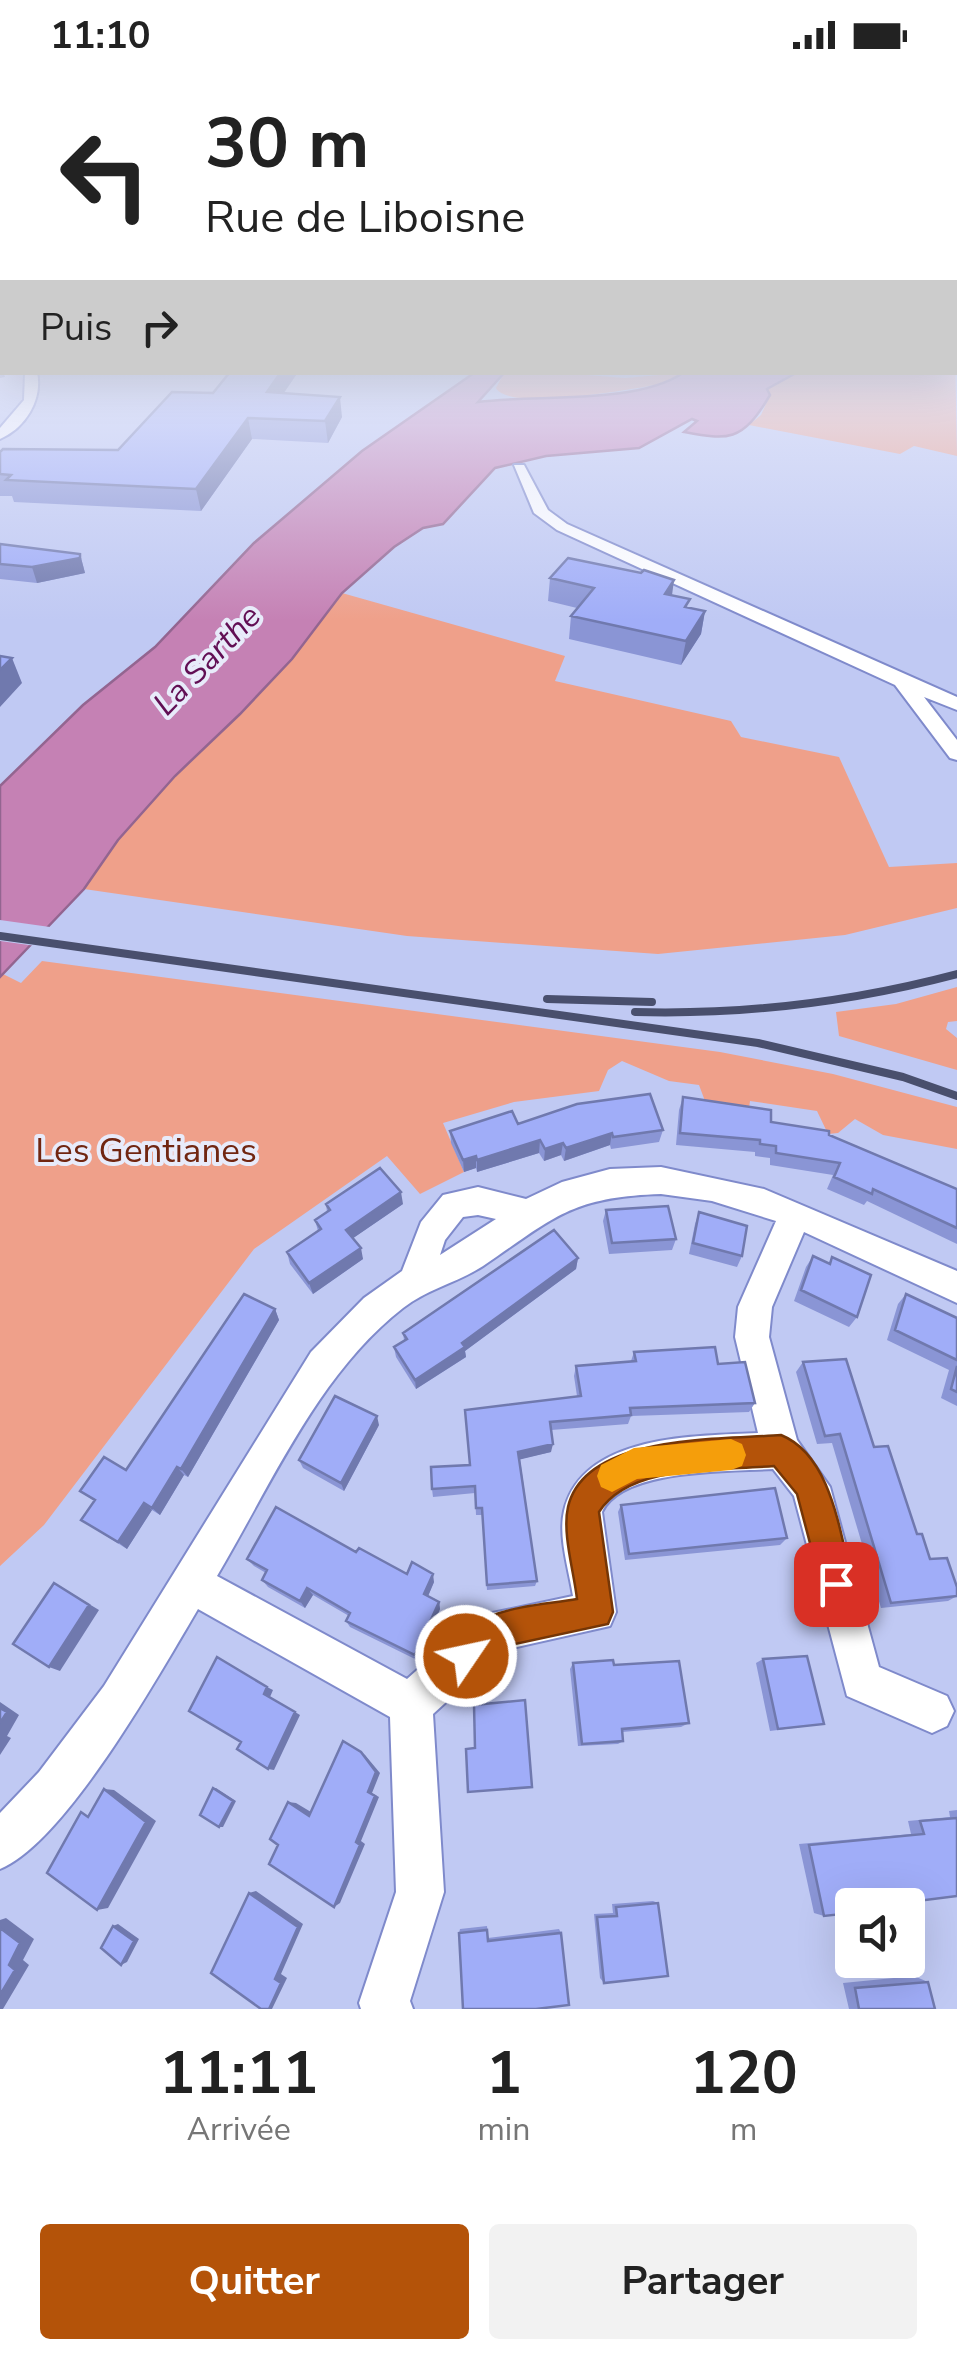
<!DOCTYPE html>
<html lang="fr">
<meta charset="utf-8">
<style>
body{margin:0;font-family:"Nunito Sans",sans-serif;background:#f2f2f2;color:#222;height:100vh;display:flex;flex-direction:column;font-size:38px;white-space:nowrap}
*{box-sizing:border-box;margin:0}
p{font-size:32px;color:#767676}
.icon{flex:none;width:55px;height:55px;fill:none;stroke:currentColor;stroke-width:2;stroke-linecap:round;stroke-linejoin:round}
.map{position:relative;height:1939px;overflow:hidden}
.side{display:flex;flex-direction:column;background:#fff;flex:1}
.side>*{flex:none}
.hud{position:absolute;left:0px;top:0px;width:958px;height:305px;box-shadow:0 10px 40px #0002;background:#fff;color:#222;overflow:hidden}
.fabs{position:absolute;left:835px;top:1818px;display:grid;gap:20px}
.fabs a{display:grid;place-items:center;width:90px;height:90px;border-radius:10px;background:#fff;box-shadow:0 10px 40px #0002;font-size:50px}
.pin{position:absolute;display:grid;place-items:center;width:85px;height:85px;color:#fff;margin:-42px;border-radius:20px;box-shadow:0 5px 15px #0006}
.me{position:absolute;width:110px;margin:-55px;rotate:56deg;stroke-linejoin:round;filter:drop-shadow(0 0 8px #0008)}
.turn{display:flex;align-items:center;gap:35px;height:210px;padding:0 40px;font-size:45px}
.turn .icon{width:130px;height:130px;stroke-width:2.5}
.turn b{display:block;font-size:70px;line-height:85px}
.then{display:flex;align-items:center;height:95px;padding:0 40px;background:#0003;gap:20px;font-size:38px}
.eta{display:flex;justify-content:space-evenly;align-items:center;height:170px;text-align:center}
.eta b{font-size:60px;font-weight:700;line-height:70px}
.action{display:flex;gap:20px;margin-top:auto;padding:20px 40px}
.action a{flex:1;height:115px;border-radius:10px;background:#b45309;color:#fff;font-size:40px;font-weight:700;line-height:115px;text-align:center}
.action a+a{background:#f2f2f2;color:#222}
.status{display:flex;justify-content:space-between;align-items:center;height:70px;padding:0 50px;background:#fff;direction:ltr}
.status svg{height:28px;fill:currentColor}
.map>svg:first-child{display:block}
.green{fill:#efa08a}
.water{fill:#c581b4;stroke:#936590;stroke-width:2.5}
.pier{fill:#c0c9f3}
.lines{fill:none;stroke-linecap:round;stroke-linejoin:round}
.minor-casing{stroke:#7f8acb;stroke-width:4}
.minor{fill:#fff;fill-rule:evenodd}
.rail{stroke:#494f6d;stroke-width:8}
.wall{fill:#8a95d5}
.shaded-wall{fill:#7079ae}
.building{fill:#a0adf8;stroke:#7079ae;stroke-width:2.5}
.route{fill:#b45309;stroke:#753606;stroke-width:2.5}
.slow{fill:#f59e0b}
.labels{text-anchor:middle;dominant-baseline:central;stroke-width:8;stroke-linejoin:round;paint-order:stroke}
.far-water-label{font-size:32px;font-style:italic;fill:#610e54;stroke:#e8ebfa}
.park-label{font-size:35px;fill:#712611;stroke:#e8ebfa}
</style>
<div class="status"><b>11:10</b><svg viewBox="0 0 49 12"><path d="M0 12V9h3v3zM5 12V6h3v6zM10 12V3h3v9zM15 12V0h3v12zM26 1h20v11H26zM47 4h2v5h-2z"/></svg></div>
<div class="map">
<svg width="957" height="1939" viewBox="0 0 957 1939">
<rect width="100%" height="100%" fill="#c0c9f3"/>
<!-- green -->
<path class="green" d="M955,279L957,386L914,376L900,384L749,355L761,345L770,325L767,319L796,303L955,302Z
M547,302L625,308L683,303L672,312C642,317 510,343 496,318L504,303Z
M342,523L565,586L555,611L731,651L741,667L839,687L889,797L957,793V838L845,865L658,884L407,866L84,819L118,770L175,706L292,589Z
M42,891L720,982L833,1004L957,1037V1079L883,1065L855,1049L838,1063L828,1064L817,1041L750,1031L749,1038L705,1031L699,1015L669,1011L622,991L608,1000L599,1021L514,1032L443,1053L464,1102L420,1124L387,1086L254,1179L44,1455L0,1496V907L3,904L21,913Z
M957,917V951L948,952L946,959L957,968V1000L839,966L836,942L896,934Z"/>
<!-- water -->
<path class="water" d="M474,303H504L478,332C537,324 635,335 683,303H796L767,319L770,325C742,373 727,370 684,362L697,351L692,349L639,378L546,386L495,398L443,454L423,458L394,477L342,523L292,589L240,644L175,706L118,770L84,819L0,907V716L83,635L155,577L254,473L362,381Z"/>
<!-- pier -->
<path class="pier" d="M0,850L57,858L36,876L0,871Z"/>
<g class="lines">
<!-- minor casing -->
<g class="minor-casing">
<path id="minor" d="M25,302H37C43,330 25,358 0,369V358L24,330Z
M514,395H524L548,440L567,454L957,627V640L924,627L957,670V690L950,688L895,615L557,460L534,443Z
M661,1097L764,1119L957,1201V1233L804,1162L772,1237L769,1267L797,1370L830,1417L879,1597L947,1626L954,1641L947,1656L932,1663L847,1626L794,1426L773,1399C731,1402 622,1398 602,1442L616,1542L610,1556L503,1580L433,1644L444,1822L410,1931L413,1939H361L359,1933L396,1822L390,1647L198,1539C160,1603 66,1772 0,1799V1743L39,1702L104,1616L311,1282L364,1228L402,1201L421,1152L443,1125L478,1117L526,1129L562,1112L610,1099ZM661,1124L712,1131L776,1151L738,1237L735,1267L758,1363C696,1366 582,1364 564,1441C558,1467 569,1500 573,1526L478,1546L407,1609L217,1506C271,1415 318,1304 403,1238C427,1219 457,1213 483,1196C554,1148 570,1127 661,1124ZM478,1145L496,1149L440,1185L445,1170L463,1147Z"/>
</g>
<!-- minor -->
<use href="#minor" class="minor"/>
<!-- rail -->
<path class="rail" d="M0,866L758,973L903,1007L957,1026
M547,929L652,932
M635,942C745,945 851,932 957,904"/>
</g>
<!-- wall -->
<path class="wall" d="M298,302L284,323L342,347L328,373L252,369L201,441L14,432L12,426H0V382L118,380L213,323Z
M0,474L80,484L85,503L37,513L0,509Z
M550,508L672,525L688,537L705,541L701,564L681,595L569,569L571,546L577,538L548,531Z
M683,1027L771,1052L829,1065L957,1119V1174L867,1131L864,1135L827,1119L833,1105L770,1095V1088L755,1086V1082L676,1075L679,1040Z
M518,1054L663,1060L659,1072L611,1079L610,1075L564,1091L561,1085L544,1091L539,1083L477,1102L476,1098L464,1102L451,1073L450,1061Z
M326,1134H403L353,1168L363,1189L313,1224L290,1194L287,1182L318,1161L315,1150L327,1142Z
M606,1140L676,1169L672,1180L609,1184L603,1151Z
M699,1142L742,1186L737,1197L689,1184L695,1154Z
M813,1186L829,1193L832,1187L857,1247L849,1257L794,1231L806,1197Z
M578,1188L576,1199L465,1281L466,1287L416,1319L396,1287L394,1277L404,1270L403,1263Z
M906,1224L957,1248V1336L941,1328L949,1300L887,1270L898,1234Z
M275,1239L279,1250L188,1407L184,1405L160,1445L152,1440L127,1479L81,1450L94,1431L80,1421L126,1400Z
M634,1282L718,1294L755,1333L749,1342L631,1346L628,1354L551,1360V1382L520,1389L537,1511L535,1516L487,1520L482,1445H476L475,1423L433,1427L432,1419L577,1326L574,1306L576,1296L631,1291Z
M803,1292L874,1377L930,1489L957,1517V1526L948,1531L881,1538L832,1373L817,1374L796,1302Z
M379,1355L344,1421L303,1398L299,1390Z
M621,1435L787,1468L780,1475L625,1490L618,1442Z
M356,1482L407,1504L434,1512L428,1526L439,1532L440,1539L417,1590L350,1557L346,1551L349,1546L313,1525L305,1538L268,1517L262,1510L266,1503L254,1496L247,1489Z
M763,1589L824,1654L770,1661L756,1593Z
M573,1593L614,1595L689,1653L681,1657L622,1662L623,1671L618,1674L578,1676L570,1599Z
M957,1740V1826L824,1846L814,1843L799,1774L911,1764L908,1751L950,1747L949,1741Z
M653,1831L658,1833L604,1913L600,1908L594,1844L613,1843L612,1834Z
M487,1856L488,1868L559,1859L561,1863L569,1935L459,1863L460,1859Z
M914,1906L928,1912L935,1939H849L843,1913Z"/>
<!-- shaded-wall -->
<path class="shaded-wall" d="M0,293L5,307L0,308Z
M281,302H298L270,343L267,322Z
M340,327L342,347L328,373L325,351Z
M248,348L252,369L201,441L196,419Z
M80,484L85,503L37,513L32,497Z
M674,510L671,533L665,524Z
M705,541L701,564L681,595L686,571Z
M12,588L22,613L0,637V600Z
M612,1063L610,1075L564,1091L566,1078Z
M540,1070L539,1083L477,1102V1090Z
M563,1073L561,1085L544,1091L545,1079Z
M476,1086V1098L464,1102L463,1090Z
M401,1122L403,1134L349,1171L346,1160Z
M361,1178L363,1189L313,1224L309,1213Z
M578,1188L576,1199L465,1281L466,1287L416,1319L415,1310L462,1273Z
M275,1239L279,1250L188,1407L181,1399Z
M377,1346L379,1355L344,1421L341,1413Z
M553,1374L551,1382L518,1390V1382Z
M177,1397L184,1405L160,1445L152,1438Z
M144,1433L152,1440L127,1479L118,1472Z
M433,1504L434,1512L426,1531L424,1524Z
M54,1513L99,1540L60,1601L49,1597Z
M307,1518L313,1525L305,1538L300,1531Z
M439,1532L440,1539L417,1590L415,1585Z
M267,1617L273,1620L270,1627L300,1645L274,1700L268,1699L264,1624Z
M0,1632L19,1645L7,1666L11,1668L0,1685Z
M343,1671L365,1685L380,1703L372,1723L379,1727L361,1771L365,1774L340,1833L334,1837L356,1772Z
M213,1718H216L236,1731L223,1757H219Z
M104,1719L114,1720L156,1751L108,1838L97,1840Z
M288,1732L296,1733L316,1745L309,1746Z
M256,1821L303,1854L281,1904L287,1908L272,1939H269L275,1909L249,1823Z
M6,1848L34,1869L23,1890L29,1895L3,1939H0V1925L9,1895L0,1858V1850Z
M118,1854L139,1869L127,1892L121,1895L113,1856Z"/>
<!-- building -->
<path class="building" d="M230,302H281L267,322L340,327L325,351L248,348L196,419L6,410L11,405L0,404V382L3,379L118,380L172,322L213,323Z
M0,474L80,484V488L32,497L0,494Z
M568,488L641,503L644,500L674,510L665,524L690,529L685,537L705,541L686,571L571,546L594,518L550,508Z
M0,586L12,588L0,600Z
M650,1024L663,1060L613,1067L612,1063L566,1078L563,1073L545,1079L540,1070L477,1090L476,1086L463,1090L450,1061L512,1041L518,1054L577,1034Z
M683,1027L771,1040V1052L829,1061V1065L957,1119V1158L873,1119L872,1124L834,1107L840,1093L776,1083V1076L760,1074V1070L680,1063Z
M380,1098L401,1122L346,1160L361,1178L309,1213L287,1182L321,1159L315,1150L330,1140L326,1134Z
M668,1136L676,1169L612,1173L606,1140Z
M699,1142L747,1156L742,1186L693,1173Z
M554,1160L578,1188L462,1273L465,1277L415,1310L394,1277L407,1269L403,1263Z
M813,1186L830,1194L832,1187L871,1205L857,1247L801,1220Z
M244,1224L275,1239L181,1399L177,1397L152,1438L144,1433L118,1472L81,1450L95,1430L80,1421L104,1387L126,1400Z
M906,1224L957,1248V1290L895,1260Z
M715,1277L718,1294L745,1292L755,1333L630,1338L631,1345L550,1352L553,1374L518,1382L537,1511L487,1515L482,1438H476L475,1416L432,1419L431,1397L470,1395L465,1340L581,1326L576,1296L636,1291L634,1282Z
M846,1289L874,1377L888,1376L917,1464H922L930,1489L947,1488L957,1517V1526L891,1533L840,1364L825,1366L803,1292Z
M957,1296V1322L951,1319Z
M335,1326L377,1346L341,1413L299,1390Z
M775,1418L787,1468L629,1484L621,1435Z
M276,1437L356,1482L359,1478L407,1504L412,1492L433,1504L424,1524L439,1532L415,1585L346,1551L350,1543L307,1518L300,1531L262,1510L267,1500L247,1489Z
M54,1513L89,1535L49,1597L13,1574Z
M807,1586L824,1654L778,1659L763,1589Z
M217,1587L267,1617L264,1624L295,1642L268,1699L237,1679L241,1672L189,1641Z
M613,1590L614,1595L679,1591L689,1653L622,1659L623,1671L582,1674L573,1593Z
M525,1630L532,1717L468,1722L466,1679L475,1678L474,1635Z
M0,1638L7,1642L0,1653Z
M343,1671L361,1682L376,1702L368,1722L375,1726L356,1772L360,1775L334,1837L269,1794L278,1775L270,1769L288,1732L309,1746Z
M213,1718L233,1731L219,1757L200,1745Z
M104,1719L146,1752L97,1840L47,1803L81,1742L88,1747Z
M957,1748V1826L917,1831L918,1837L908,1838V1835H852V1843L824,1846L809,1775L924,1764L920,1751Z
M249,1823L298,1857L275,1909L281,1913L269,1939H261L211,1903Z
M658,1833L668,1906L604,1913L597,1847L617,1846L616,1837Z
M113,1856L134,1871L121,1895L101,1878Z
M0,1858L20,1873L9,1895L15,1900L0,1925Z
M487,1860L488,1871L561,1863L569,1935L536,1939H463L459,1863Z
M928,1912L935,1939H859L855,1918Z"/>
<!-- sky -->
<linearGradient id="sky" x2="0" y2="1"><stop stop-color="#9aa0d3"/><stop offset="0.51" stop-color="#e3e7fa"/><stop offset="1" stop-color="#e3e7fa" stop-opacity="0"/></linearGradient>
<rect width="957" height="551" fill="url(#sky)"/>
<!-- route -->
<path class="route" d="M781,1365C833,1386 840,1467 853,1514L848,1526L836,1531L824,1526L797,1424L774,1396C720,1401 630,1393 599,1442L613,1542L608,1554L501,1577L466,1603L454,1598L448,1586C469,1536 532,1537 577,1529C574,1502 562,1463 568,1437C585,1363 722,1370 781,1365Z"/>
<!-- slow -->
<path class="slow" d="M731,1369L742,1374L746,1385L742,1396L731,1400L637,1409L612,1422L601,1417L597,1406L601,1395L634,1378Z"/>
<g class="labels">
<!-- far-water labels -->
<g class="far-water-label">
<text transform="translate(207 590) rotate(-46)">La Sarthe</text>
</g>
<!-- park labels -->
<g class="park-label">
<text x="146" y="1080">Les Gentianes</text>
</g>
</g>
</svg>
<div class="fabs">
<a><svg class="icon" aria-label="sound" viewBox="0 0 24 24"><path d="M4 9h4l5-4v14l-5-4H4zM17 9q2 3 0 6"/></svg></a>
</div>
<div class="pin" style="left:836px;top:1514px;background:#d93025"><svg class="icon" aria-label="arrive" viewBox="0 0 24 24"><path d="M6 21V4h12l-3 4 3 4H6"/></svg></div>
<svg class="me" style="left:466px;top:1586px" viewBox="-20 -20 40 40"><circle r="17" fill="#b45309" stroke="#fff" stroke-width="3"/><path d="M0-11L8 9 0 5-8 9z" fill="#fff"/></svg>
<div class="hud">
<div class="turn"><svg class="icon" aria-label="left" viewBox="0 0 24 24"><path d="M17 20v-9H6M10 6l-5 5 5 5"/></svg><div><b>30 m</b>Rue de Liboisne</div></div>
<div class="then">Puis<svg class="icon" aria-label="right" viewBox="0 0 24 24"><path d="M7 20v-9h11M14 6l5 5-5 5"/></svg></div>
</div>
</div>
<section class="side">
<div class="eta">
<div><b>11:11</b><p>Arrivée</p></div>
<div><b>1</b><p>min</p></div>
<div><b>120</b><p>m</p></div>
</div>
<div class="action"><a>Quitter</a><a>Partager</a></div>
</section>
